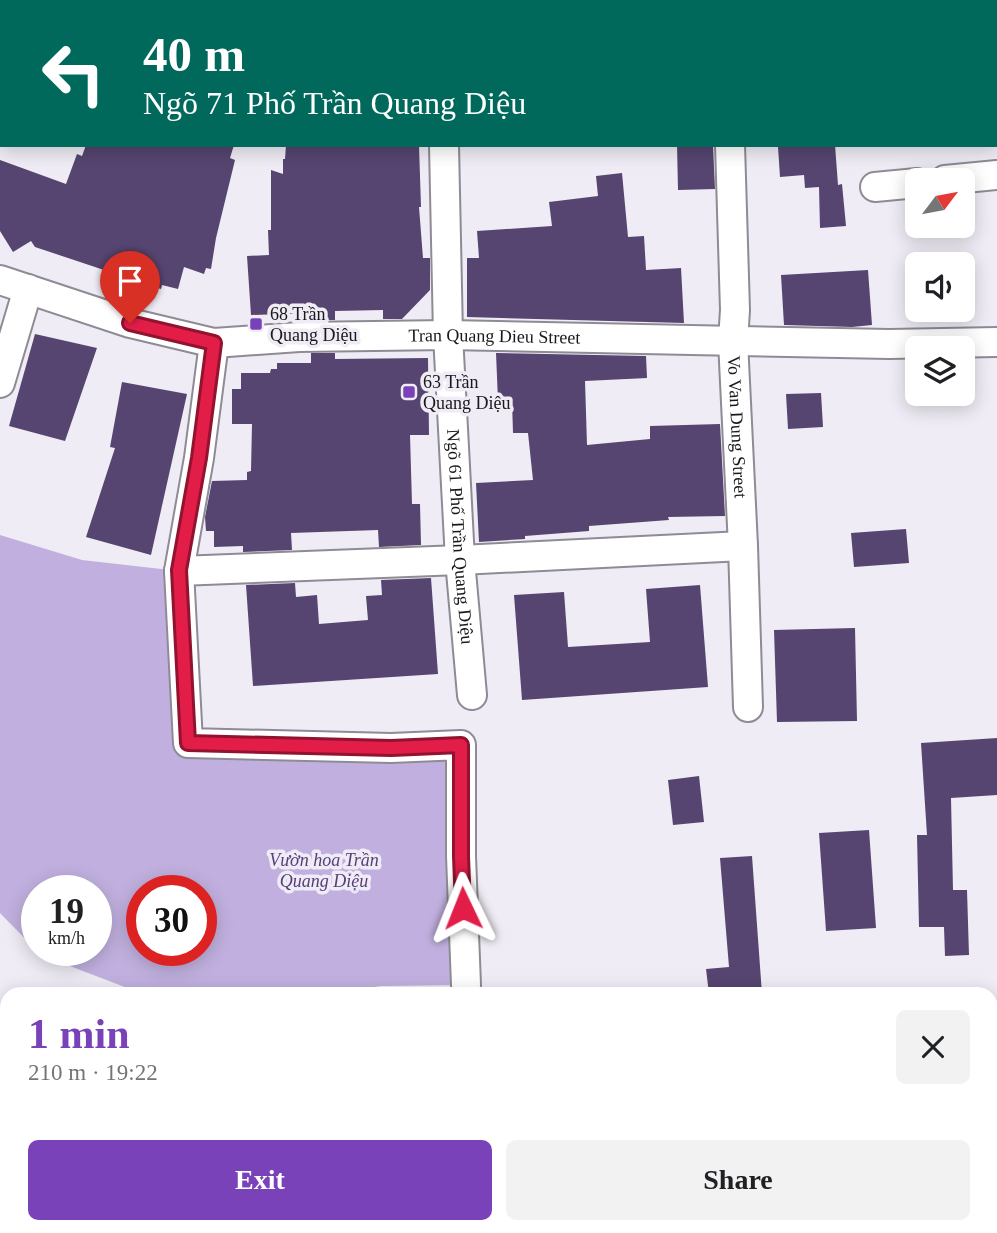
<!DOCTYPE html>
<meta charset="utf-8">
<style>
body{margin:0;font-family:Georgia,serif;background:#f2f2f2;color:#202124;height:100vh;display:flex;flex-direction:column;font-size:26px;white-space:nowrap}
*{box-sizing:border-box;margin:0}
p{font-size:23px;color:#757577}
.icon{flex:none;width:38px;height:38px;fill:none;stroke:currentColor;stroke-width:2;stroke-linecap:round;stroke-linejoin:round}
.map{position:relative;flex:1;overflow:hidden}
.drawer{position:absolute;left:0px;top:987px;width:998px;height:247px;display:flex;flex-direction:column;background:#fff;border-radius:21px 21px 0 0;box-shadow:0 4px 18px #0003}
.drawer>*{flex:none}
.guide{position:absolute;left:0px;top:0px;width:998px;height:147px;box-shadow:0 4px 18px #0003;background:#00695c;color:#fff;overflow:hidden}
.needle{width:46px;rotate:58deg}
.fabs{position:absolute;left:905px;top:168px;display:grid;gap:14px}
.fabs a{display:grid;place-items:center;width:70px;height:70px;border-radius:10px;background:#fff;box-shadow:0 4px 18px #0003;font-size:35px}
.speed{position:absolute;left:21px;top:875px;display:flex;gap:14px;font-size:35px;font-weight:700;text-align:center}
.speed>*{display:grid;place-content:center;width:91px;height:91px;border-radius:50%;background:#fff;box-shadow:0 4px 18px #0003;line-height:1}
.speed small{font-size:18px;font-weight:400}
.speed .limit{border:10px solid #d22;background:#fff;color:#111}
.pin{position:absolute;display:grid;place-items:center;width:60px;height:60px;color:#fff;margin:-72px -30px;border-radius:50% 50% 50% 0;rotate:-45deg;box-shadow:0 0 7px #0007}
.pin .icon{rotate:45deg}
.me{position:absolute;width:77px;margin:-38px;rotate:358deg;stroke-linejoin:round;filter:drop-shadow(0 0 5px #0008)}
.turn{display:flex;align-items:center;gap:24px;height:147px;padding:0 28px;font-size:32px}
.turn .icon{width:91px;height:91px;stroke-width:2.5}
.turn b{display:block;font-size:49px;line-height:60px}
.round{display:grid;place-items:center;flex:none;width:74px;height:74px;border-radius:10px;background:#f2f2f2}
.head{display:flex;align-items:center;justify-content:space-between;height:119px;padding:0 28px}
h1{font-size:42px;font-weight:700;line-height:52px;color:#7942b9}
.action{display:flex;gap:14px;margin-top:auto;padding:14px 28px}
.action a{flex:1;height:80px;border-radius:10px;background:#7942b9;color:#fff;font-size:28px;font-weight:700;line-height:80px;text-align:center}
.action a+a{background:#f2f2f2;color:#202124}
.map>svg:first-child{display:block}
.green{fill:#c1b0df;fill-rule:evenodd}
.building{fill:#564570}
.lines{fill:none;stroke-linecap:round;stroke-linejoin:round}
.street-casing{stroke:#8e8b94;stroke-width:32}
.street{stroke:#fff;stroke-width:28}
.route-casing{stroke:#92132f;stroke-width:18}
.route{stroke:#e11d48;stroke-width:12}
.poi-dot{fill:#7942b9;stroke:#efecf5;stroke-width:2.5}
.labels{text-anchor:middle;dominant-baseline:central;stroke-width:7;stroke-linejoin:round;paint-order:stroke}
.poi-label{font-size:18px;fill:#19181b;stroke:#efecf5;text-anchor:start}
.street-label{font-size:18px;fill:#19181b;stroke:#efecf5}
.park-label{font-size:18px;font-style:italic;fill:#583e7b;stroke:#efecf5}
</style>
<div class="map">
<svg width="997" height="1233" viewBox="0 0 997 1233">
<rect width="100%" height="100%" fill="#efecf5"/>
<!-- green -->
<path class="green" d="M0,535L82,560L179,571L189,743L461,745L466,985L381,986L328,994H143L41,955L0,913ZM37,891H96V950H37ZM142,891H201V950H142Z"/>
<!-- building -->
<path class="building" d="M86,145H234L230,158L235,160L216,238L211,269L206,268L204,274L184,267L178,289L162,285L161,289L35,247L31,241L13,252L0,231V160L66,184L77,154L82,156Z
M286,145H419L421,207H419L423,258H430V290L402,319H383V310L335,311V320H310V313L251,315L247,256L269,255L268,230H271V170L283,174V159H285Z
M677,145H713L715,189L678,190Z
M794,145H835L838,185L842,184L846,226L820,228L819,187L805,188L804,175L780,177L778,147Z
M622,173L628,237L644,236L646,270L681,268L684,323L467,317V258H479L477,231L552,226L549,202L598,196L596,176Z
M868,270L872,325L852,327L784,325L781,275Z
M35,334L97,348L65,441L9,426Z
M311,353H335V359L428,358L429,435H410L412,504H420L421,545L379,547L378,530L291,533L292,550L243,552V546L214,547V531H206L205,517L212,481L247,480V472L251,471L252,424H232V389H241V373H270L271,369H277V363H311Z
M496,353L646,356L647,378L585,381L587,445L650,439V426L720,424L725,516L668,517L669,520L589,526V531L525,536V539L479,542L476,483L533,480L528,433H513L512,401H498Z
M122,382L187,394L151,555L86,537L115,448L110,447Z
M821,393L823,427L788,429L786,394Z
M906,529L909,563L854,567L851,533Z
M431,578L438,674L253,686L246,585L295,583L296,597L317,595L319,624L368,620L366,596L382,595L381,580Z
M700,585L708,687L522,700L514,595L564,592L568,647L650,642L646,589Z
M855,628L857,721L777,722L774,630Z
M997,738V795L951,798L953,890H967L969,955L945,956L944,927H919L917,835H927L921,743Z
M699,776L704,822L673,825L668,780Z
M869,830L876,928L826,931L819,833Z
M752,856L762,994H709L706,969L729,967L720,858Z"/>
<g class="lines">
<!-- street casing -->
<g class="street-casing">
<g id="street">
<path d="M434,0V2"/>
<path d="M726,0V2"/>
<path d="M865,0V2"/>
<path d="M979,0V2"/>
<path d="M996,65H997"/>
<path id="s1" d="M444,145L448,335L460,560L472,695"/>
<path id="s2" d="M730,145L735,310L733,341L743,546L748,707"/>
<path d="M945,180L997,175"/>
<path d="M875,187L917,183"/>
<path id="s3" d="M0,280L130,323L214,343L299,337L448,335L889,344L997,342"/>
<path d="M214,343L199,458L179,571L188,743L391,748L461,745V856L466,985"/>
<path d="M0,383L28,289"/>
<path d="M179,571L460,560L743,546"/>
</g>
</g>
<!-- street -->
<use href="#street" class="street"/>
</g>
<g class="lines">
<!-- route casing -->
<g class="route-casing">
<path id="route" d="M130,323L214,343L199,458L179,570L188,743L391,748L461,745V856L463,908"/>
</g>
<!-- route -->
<use href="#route" class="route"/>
</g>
<!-- markers -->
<g class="poi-dot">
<rect x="249" y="317" width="14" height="14" rx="3.5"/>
<rect x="402" y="385" width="14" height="14" rx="3.5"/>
</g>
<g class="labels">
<!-- poi labels -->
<g class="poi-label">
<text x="270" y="314">68 Trần<tspan x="270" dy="21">Quang Diệu</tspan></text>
<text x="423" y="382">63 Trần<tspan x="423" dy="21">Quang Diệu</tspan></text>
</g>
<!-- street labels -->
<g class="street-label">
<text stroke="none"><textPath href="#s3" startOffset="504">Tran Quang Dieu Street</textPath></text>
<text stroke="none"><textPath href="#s2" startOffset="282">Vo Van Dung Street</textPath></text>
<text stroke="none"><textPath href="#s1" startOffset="392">Ngõ 61 Phố Trần Quang Diệu</textPath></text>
</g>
<!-- park labels -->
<g class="park-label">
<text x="324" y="860">Vườn hoa Trần<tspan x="324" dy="21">Quang Diệu</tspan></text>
</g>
</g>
</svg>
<div class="fabs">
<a><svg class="needle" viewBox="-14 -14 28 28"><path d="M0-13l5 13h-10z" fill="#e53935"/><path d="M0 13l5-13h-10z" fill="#757577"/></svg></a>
<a><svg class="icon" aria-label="sound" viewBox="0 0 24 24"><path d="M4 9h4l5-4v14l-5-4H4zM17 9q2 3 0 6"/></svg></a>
<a><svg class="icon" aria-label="layers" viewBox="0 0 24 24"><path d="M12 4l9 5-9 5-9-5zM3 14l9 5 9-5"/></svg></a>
</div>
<div class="speed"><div>19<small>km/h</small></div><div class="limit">30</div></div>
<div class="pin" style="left:130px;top:323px;background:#d93025"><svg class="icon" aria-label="arrive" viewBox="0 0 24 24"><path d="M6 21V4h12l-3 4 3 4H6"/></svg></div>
<svg class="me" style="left:463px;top:908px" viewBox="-20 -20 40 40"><path d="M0-17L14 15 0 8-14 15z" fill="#e11d48" stroke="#fff" stroke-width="4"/></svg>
<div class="guide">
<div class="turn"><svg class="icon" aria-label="left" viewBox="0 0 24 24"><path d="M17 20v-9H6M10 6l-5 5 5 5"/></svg><div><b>40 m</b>Ngõ 71 Phố Trần Quang Diệu</div></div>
</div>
<section class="drawer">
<div class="head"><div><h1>1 min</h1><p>210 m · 19:22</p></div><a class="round"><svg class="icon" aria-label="close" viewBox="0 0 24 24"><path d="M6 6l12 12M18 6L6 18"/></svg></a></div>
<div class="action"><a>Exit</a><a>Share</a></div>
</section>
</div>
